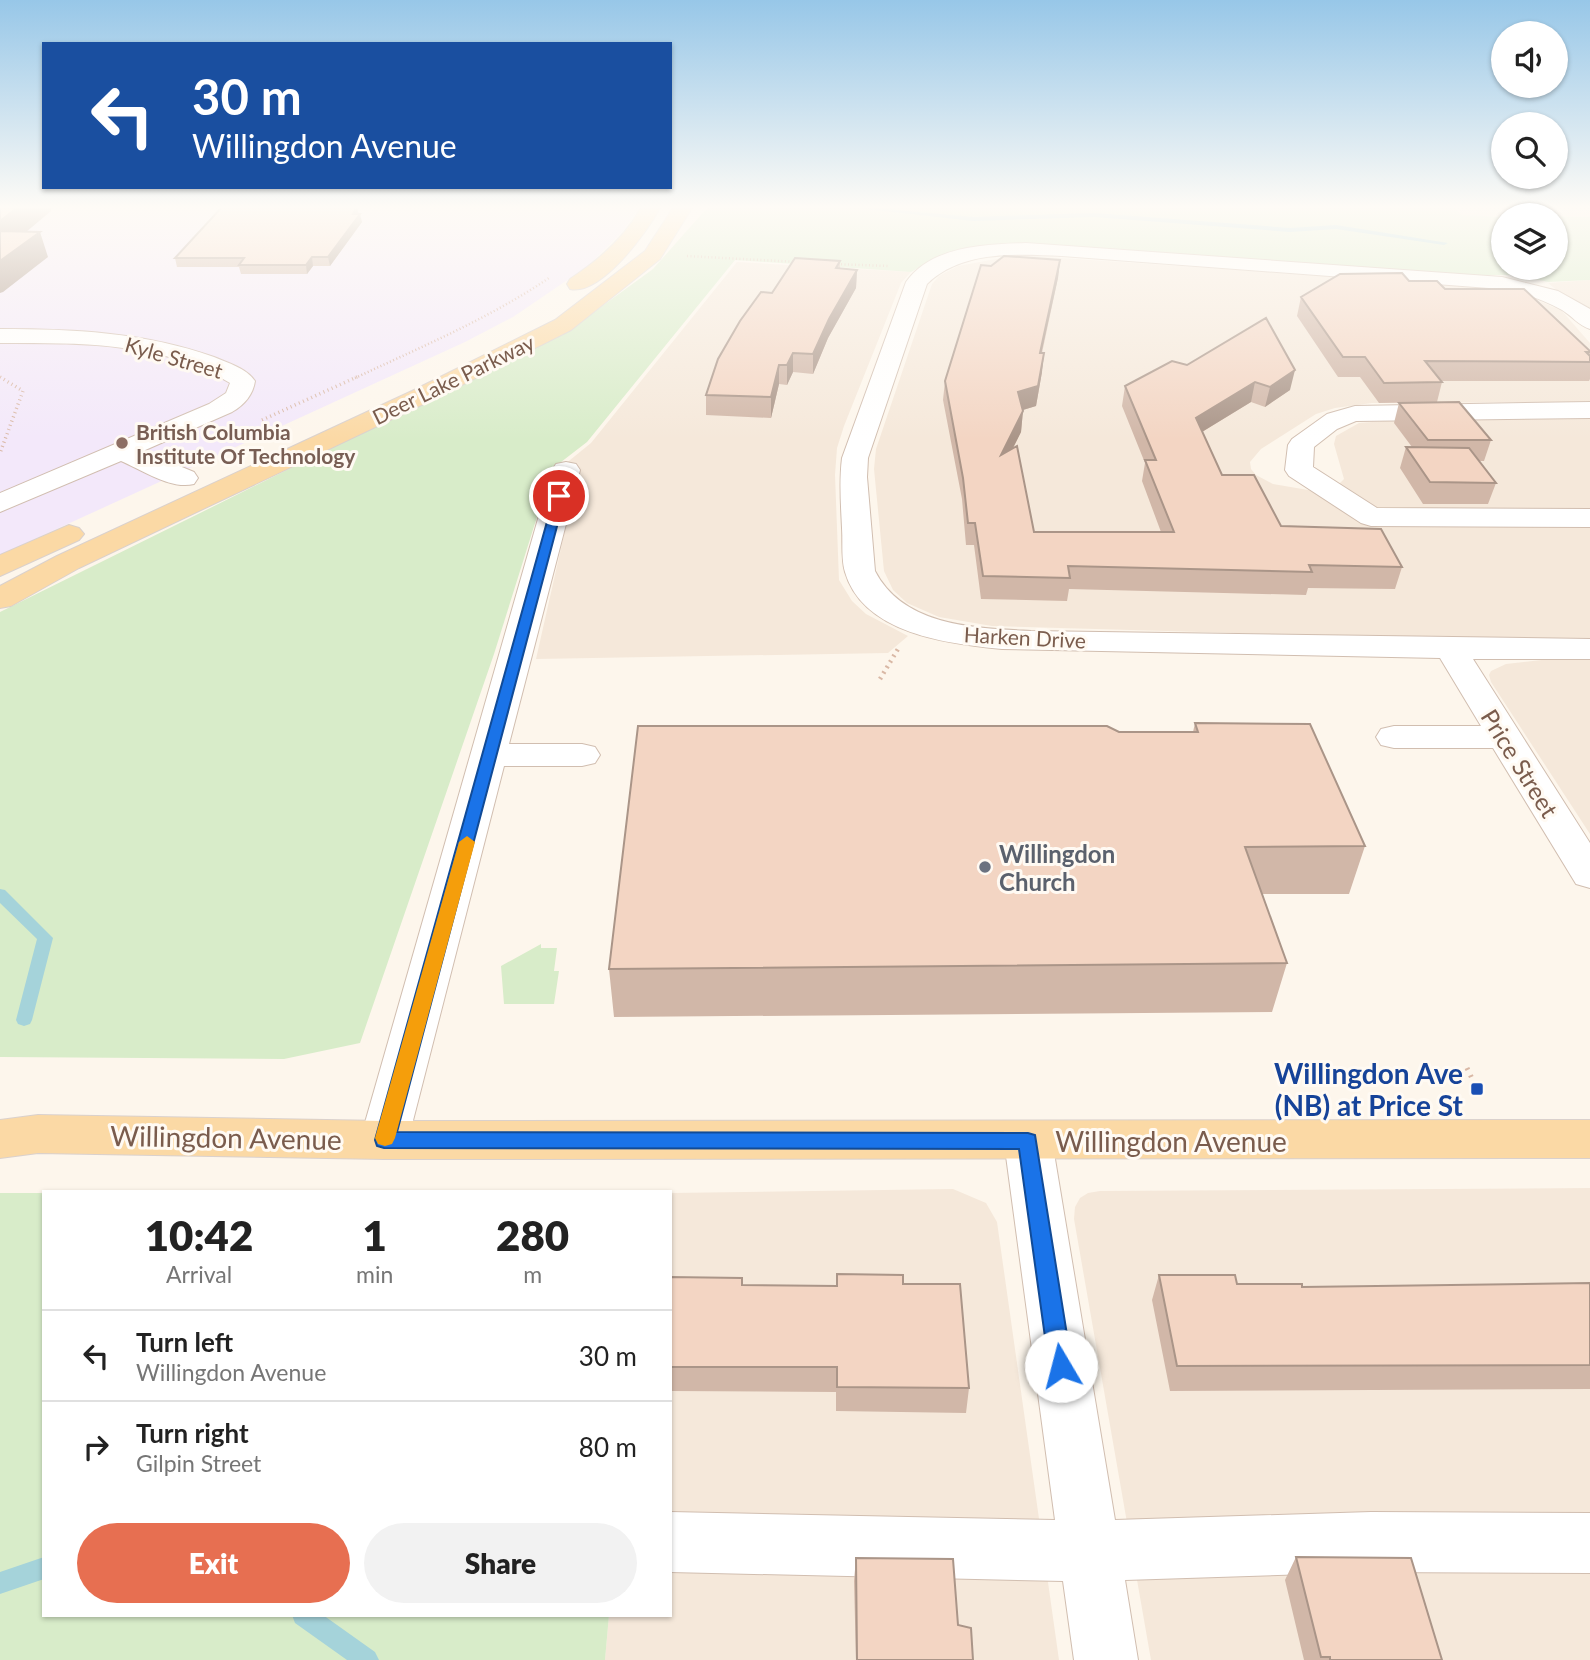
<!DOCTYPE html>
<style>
body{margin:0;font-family:Lato,sans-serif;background:#f2f2f2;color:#222;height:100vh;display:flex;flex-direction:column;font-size:26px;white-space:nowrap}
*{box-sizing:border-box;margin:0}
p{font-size:23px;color:#767676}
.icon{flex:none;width:38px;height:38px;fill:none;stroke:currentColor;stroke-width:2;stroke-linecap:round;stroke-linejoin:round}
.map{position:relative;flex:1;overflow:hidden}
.side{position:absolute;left:42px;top:1190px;width:630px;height:427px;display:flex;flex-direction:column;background:#fff;border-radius:0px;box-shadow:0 2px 5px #0004}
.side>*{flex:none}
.banner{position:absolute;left:42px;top:42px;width:630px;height:147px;border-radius:0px;box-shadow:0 2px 5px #0004;background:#1a4fa0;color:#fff;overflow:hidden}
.controls{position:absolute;left:1491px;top:21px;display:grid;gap:14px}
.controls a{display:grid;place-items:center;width:77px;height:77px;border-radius:50%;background:#fff;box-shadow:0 2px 5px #0004;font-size:35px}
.pin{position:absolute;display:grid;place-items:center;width:60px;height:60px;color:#fff;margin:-30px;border:4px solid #fff;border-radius:50%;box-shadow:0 2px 7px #0007}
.me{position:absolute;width:77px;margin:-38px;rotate:352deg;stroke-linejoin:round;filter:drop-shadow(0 0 5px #0008)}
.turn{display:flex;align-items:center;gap:24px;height:147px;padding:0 35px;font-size:32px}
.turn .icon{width:91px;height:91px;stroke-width:2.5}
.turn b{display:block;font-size:49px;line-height:60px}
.eta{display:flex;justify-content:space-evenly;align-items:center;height:119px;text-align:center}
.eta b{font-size:42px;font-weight:800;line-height:49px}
.action{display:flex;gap:14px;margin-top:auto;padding:14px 35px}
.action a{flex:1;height:80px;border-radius:42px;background:#e76f51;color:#fff;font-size:28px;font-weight:800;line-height:80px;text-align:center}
.action a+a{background:#f2f2f2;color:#222}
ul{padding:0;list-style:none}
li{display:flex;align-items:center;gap:21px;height:91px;padding:0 35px;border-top:2px solid #e0e0e0}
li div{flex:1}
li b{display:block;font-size:26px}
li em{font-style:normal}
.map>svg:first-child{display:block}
.residential{fill:#f5e8da}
.education{fill:#f3e8fa}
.green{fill:#d8ecc9}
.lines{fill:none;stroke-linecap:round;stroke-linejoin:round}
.stream{fill:#a5d3da;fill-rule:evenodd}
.minor-casing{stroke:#d1beb0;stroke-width:2}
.major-casing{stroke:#dad1cd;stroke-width:2}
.path-far3{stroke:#d9b8a5;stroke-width:2.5;stroke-dasharray:1 2.5;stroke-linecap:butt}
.path-far2{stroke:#d9b8a5;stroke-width:3.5;stroke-dasharray:1 3.5;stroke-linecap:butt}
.path-far1{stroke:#d9b8a5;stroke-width:4.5;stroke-dasharray:2 4.5;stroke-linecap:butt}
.path{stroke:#d9b8a5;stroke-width:5;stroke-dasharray:2 6;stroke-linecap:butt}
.minor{fill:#fff;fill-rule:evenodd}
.major{fill:#fbd9a5;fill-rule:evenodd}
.wall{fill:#d1b7a8}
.shaded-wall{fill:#aa9588}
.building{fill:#f3d5c3;stroke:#aa9588;stroke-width:2}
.route{fill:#1a73e8;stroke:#114b97;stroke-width:2}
.slow{fill:#f59e0b}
.education-dot{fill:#8d6e63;stroke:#fffaf3;stroke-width:2.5}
.worship-dot{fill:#6b7280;stroke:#fffaf3;stroke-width:2.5}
.transit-dot{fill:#1a4fb4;stroke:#fffaf3;stroke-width:2.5}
.labels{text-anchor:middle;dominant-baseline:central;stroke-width:6;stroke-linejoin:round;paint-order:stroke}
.far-street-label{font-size:21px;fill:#7a5c4d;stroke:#fffaf3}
.far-education-label{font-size:21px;font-weight:bold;fill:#785e54;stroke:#fffaf3;text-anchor:start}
.street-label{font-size:24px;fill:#7a5c4d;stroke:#fffaf3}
.worship-label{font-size:24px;font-weight:bold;fill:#5b616d;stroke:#fffaf3;text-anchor:start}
.near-transit-label{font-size:28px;font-weight:bold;fill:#164399;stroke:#fffaf3;text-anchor:end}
.near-street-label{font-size:28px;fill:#7a5c4d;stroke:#fffaf3}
</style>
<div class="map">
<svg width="1590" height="1660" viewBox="0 0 1590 1660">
<rect width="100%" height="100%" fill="#fdf6ec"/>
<!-- residential -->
<path class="residential" d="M1454,208H1590V217L1463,216Z
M1018,255L1487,287L1524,294L1562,311L1590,343V402L1372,403L1335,408L1316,414L1261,449L1250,462L1251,469L1256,475L1273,484L1314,491L1335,488L1344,479L1334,444L1336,436L1359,423L1411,419L1590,418V639H1447L992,626L939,617L907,603L893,590L884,571L874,469L876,449L932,284L939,276L958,266Z
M737,262L911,272L901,283L844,426L837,448L835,475L839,580L852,601L866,614L908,636L888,653L536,659L578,473L559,469L591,443Z
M1590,280V308L1559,292L1548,283Z
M1550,659H1590V834L1491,682L1489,675L1491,671L1506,664Z
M1590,1188V1660H1151L1074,1219L1075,1207L1080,1198L1088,1193L1100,1191Z
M953,1189L986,1203L997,1222L1059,1660H605L609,1615H670V1193Z"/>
<!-- education -->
<path class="education" d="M0,208H639L623,231L588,266L513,317L465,342L0,555Z"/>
<!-- green -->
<path class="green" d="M707,208H1454L1462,215L1503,217V268H1556V215H1515V209L1568,217H1590V280L1548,282L1518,275H1469L1042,245L932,260L911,272L735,260L587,442L552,469L494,654L360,1043L284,1059L0,1057V612L568,331L653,269Z
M541,944V948H557L554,971H559L554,1004H504L501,966Z
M0,1193H44V1615H609L605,1660H0Z"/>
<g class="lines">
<!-- stream -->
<path class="stream" d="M857,208H876L973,217L1094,213L1290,228L1336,225L1448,243L1444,245L1336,229L1290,232L1094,217L973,221Z
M0,889L5,890L53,938L32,1020L30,1024L24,1026L18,1024L16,1020L37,939L0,903Z
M44,1557V1579L0,1594V1572Z
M292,1615H323L375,1652L379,1660H347L295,1623Z"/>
<!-- minor casing -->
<g class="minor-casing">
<path id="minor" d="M1026,243L1502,277L1558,291L1590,309V329C1579,326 1572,316 1562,310C1543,299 1523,293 1502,289L1062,256C1017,254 962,250 927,284L868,458L867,477L875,571C904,627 976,628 1031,631L1590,639V659H1473L1590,843V888L1576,884L1493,748H1394L1381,745L1376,737L1381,729L1394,726H1481L1440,658L1002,649C949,644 863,634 845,572C841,559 843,542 842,528C841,505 839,482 842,458L906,282C931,246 986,244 1026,243Z
M0,329C73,329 144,332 214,357C228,363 246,368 255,381C253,395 244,405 232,412L143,451L194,472L198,478L194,484C171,490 142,470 121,461L0,512V493L209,404L226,393L230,383C163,341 76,343 0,343Z
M1590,402V418L1356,421L1337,429L1314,447L1313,467L1377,508L1590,509V527L1371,526L1361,523L1289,476L1285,470L1288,445L1292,439L1327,414L1355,406Z
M566,462L576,464L580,470L509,744H582L595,747L600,755L595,763L582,766H504L408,1140L401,1154L384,1159L367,1154L360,1140L552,470L556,464Z
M1028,1122L1045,1127L1052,1141L1115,1520L1371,1512L1590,1513V1573L1371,1572L1125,1580L1138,1660H1074L1063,1581L670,1572V1512L1055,1520L1004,1141L1011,1127Z"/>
</g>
<!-- major casing -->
<g class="major-casing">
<path id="major" d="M641,208H660C647,232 601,296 570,289L567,284L570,279C599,260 624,238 641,208Z
M673,208H692L660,259L571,330L430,401L79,568L11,606L0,608V586L57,556L412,391L555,320L645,251Z
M69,525L79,528L84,534L79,540L0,576V555Z
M38,1115L384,1121L1590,1120V1158L384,1159L38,1153L0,1158V1120Z"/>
</g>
<!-- path-far3 -->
<path class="path-far3" d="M687,256L798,262
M834,264L888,266
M355,378C421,347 488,319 549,278"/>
<!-- path-far2 -->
<path class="path-far2" d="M0,377L23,391L0,453
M262,420L359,376"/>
<!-- path-far1 -->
<path class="path-far1" d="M880,679L898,649"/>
<!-- path -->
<path class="path" d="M1467,1068L1477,1089"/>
<!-- minor -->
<use href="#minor" class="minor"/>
<!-- major -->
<use href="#major" class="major"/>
</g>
<!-- wall -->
<path class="wall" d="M359,214L362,222L330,266H313L307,274H241L239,267H177L175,258Z
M1060,260L1058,278L1042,353V372L1036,406L1023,410L1021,432L1013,448L1034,532H1161L1142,481L1145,463L1122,406L1125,386L1187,365L1290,390L1265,407L1251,402L1202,432L1222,475L1281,526L1402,567L1395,589L1308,588L1306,595L1069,589L1067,601L981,599L974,545H966L962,499L943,400L945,381Z
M840,261V268L857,270L856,288L828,338L813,374L793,372L787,385L779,384L771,418L706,415V395L772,293Z
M1409,281L1445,289L1590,351V379L1589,381H1442V382L1437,402L1379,403L1360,377H1338L1297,316L1301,297Z
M1399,403L1491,440L1484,461H1479L1496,483L1488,504H1423L1400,468L1406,447H1412L1394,423Z
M1195,723L1365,846L1349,894H1262L1287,963L1272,1012L614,1017L609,969L1119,732H1193Z
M1159,1275L1237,1284L1302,1287L1590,1283V1389L1170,1391L1152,1300Z
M670,1277L742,1285L836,1286L903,1284L969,1388L966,1413L836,1411V1392L670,1391Z
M1296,1557L1442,1660H1304L1285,1580Z
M856,1558L958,1625L973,1660H856L854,1581Z"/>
<!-- shaded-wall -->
<path class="shaded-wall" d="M18,207H52L51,208V211L0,254V221Z
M357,207L359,215L360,214L362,222L330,266L328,257Z
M40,232L48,257L3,292L0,293V261Z
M312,257L313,266L307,274L306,265Z
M1060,260L1058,278L1037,372L1040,353Z
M857,270L856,288L828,338L813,374V354L829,319Z
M793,353V372L787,385V365Z
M1044,353L1042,372L1036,406L1016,412L1018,392Z
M779,365V384L771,418V397Z
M1295,370L1290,390L1265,407L1270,387Z
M1255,382L1251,402L1192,438L1196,418Z
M1023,411L1021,432L999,476L1001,455Z"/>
<!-- building -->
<path class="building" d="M0,207H18L0,221Z
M222,207H357L353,214H360L328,257H312L306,265H239L244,258H175Z
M0,231L40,232L0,261Z
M1004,256L1060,260L1040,353H1044L1038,386L1018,392L1023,411L1001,455L1017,446L1034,532H1174L1145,460H1156L1125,386L1172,361L1187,365L1266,318L1295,370L1270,387L1255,382L1196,418L1222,475H1254L1281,526L1381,529L1402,567L1309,565L1312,572L1068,566L1070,578L983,576L975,523H968L963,478L945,381L981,265L991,266Z
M795,258L840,261L836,268L857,270L829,319L813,354L793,353L787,365H779L771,397L706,395L718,359L740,321L761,292L772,293Z
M1402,273L1409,281H1437L1445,289H1524L1590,351V352H1586L1590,356V362L1425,361L1442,382L1384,383L1365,357H1343L1301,297L1340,274Z
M1459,402L1491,440H1428L1399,403Z
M1406,447L1469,448L1496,483L1430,482Z
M1195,723L1310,724L1365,846L1245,847L1287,963L609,969L638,726H1107L1119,732H1198Z
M837,1274L903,1275V1284H960L969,1388L837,1387V1367H670V1277L742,1278V1285L837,1286Z
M1159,1275H1235L1237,1284H1302V1287L1590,1283V1365L1177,1366Z
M1296,1557L1411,1558L1442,1660H1330V1657H1321Z
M856,1558L953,1559L958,1625L971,1628L973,1660H857Z"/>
<!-- sky -->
<linearGradient id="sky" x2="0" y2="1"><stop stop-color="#97c7e8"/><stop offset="0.47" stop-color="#fefbf6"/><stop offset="1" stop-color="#fefbf6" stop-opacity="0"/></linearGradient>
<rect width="1590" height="440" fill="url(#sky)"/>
<!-- route -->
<path class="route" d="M555,493L565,496L397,1132L1028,1133L1035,1135L1072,1366L1069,1373L1061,1376L1053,1373L1049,1366L1019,1149L384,1148L377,1146L375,1140Z"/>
<!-- slow -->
<path class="slow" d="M467,836L475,842L395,1138L392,1144L385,1146L378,1144L375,1138L459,842Z"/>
<!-- markers -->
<circle class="education-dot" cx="122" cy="443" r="7"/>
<circle class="worship-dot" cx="985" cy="867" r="7"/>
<rect class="transit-dot" x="1470" y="1082" width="14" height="14" rx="3.5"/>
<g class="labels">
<!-- far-street labels -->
<g class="far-street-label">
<text transform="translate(174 357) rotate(16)">Kyle Street</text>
<text transform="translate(453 379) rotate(-26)">Deer Lake Parkway</text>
<text transform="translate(1025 637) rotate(3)">Harken Drive</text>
</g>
<!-- far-education labels -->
<g class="far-education-label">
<text x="136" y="431">British Columbia<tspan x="136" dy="24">Institute Of Technology</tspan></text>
</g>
<!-- street labels -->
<g class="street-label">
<text transform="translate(1520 763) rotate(58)">Price Street</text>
</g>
<!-- worship labels -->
<g class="worship-label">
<text x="999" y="853">Willingdon<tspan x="999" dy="28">Church</tspan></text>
</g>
<!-- near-transit labels -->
<g class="near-transit-label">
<text x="1463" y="1073">Willingdon Ave<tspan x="1463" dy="32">(NB) at Price St</tspan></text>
</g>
<!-- near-street labels -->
<g class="near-street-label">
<text transform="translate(226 1137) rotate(1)">Willingdon Avenue</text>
<text x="1171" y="1141">Willingdon Avenue</text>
</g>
</g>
</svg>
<div class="controls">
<a><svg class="icon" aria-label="sound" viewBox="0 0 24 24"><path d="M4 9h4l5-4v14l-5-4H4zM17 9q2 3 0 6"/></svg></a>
<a><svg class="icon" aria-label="search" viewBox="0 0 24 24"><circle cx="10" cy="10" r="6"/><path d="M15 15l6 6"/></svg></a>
<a><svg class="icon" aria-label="layers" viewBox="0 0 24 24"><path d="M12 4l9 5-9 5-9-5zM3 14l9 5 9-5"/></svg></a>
</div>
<div class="pin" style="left:559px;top:496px;background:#d93025"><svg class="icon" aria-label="arrive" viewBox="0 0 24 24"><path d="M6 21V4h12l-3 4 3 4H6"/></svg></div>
<svg class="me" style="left:1061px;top:1366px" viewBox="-20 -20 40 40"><circle r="19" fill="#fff"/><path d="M0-13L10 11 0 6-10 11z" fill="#1a73e8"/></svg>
<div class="banner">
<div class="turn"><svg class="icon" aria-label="left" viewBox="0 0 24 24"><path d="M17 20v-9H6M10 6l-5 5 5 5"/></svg><div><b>30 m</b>Willingdon Avenue</div></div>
</div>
<section class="side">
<div class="eta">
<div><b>10:42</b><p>Arrival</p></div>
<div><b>1</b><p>min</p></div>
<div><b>280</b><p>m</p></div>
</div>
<ul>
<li><svg class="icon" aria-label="left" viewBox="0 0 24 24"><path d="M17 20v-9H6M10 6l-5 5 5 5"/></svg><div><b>Turn left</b><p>Willingdon Avenue</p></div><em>30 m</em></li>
<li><svg class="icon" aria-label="right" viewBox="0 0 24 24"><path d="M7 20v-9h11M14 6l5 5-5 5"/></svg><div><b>Turn right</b><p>Gilpin Street</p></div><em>80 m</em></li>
</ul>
<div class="action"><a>Exit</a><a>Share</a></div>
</section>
</div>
